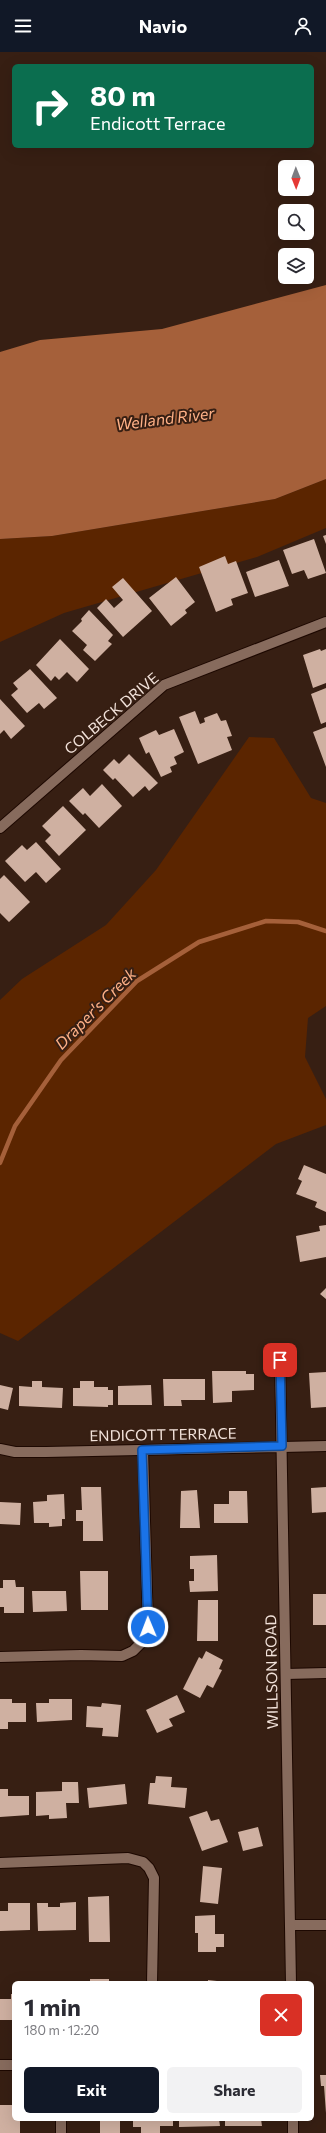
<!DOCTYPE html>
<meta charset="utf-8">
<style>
body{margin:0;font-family:Commissioner,sans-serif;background:#f2f2f3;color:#2b2b33;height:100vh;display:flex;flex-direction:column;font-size:15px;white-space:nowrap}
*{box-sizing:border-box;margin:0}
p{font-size:13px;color:#7c7c81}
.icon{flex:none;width:22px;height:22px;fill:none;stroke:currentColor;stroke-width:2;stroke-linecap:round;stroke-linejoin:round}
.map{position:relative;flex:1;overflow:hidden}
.panel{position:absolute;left:12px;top:1929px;width:302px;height:140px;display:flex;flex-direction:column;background:#fff;border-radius:6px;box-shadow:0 4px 16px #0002}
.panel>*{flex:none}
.guide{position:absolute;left:12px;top:12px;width:302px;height:84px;border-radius:6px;box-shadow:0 4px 16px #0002;background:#0b6e4f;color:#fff;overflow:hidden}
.needle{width:26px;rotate:179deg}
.buttons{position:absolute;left:278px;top:108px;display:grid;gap:8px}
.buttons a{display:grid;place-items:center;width:36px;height:36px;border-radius:6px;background:#fff;box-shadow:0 4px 16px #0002;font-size:20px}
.pin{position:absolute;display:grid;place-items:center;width:34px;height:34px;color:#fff;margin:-17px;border-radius:8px;box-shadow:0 2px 6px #0006}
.me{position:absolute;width:44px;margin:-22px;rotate:359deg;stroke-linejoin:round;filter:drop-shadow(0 0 3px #0008)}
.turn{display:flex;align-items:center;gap:14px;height:84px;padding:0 12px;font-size:18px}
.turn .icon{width:52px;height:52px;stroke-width:2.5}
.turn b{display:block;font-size:28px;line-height:34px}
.round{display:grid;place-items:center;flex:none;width:42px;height:42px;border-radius:6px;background:#f2f2f3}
.overview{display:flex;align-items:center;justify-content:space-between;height:68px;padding:0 12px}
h1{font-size:24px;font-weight:700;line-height:30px}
.button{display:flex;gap:8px;margin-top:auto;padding:8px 12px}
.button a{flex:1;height:46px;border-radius:6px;background:#111827;color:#fff;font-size:16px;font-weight:700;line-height:46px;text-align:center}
.button a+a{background:#f2f2f3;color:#2b2b33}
header{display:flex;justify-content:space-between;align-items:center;height:52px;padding:0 12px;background:#111827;color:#fff;font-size:18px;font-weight:700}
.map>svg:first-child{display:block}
.green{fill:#5b2500}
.water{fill:#a5603a}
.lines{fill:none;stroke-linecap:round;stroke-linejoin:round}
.stream{stroke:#a5603a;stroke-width:4.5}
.building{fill:#cfb0a1}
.minor-casing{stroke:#1d0801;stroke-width:12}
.tertiary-casing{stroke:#1d0801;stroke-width:12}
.minor{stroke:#876b5d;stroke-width:10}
.tertiary{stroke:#876b5d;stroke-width:10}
.route-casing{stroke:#114b97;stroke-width:10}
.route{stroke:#1a73e8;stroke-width:7}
.labels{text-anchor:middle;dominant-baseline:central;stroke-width:4;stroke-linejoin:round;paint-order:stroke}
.street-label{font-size:15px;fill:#f2e2da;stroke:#371f13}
.water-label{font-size:16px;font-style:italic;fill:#ffb187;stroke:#371f13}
</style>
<header><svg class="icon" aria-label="menu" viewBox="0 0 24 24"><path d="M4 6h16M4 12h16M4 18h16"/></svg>Navio<svg class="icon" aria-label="person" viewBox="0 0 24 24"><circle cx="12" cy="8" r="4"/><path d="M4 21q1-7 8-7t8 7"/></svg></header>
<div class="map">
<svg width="326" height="2081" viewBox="0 0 326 2081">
<rect width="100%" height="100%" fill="#371f13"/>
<!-- green -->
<path class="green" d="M326,427V476L257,505L64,561L0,590V487L52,484L275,447Z
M249,685L274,686L311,746L326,751V954L308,966L305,1005L326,1047V1073L276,1092L18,1289L0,1281V948L22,927L106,873L156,818Z"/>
<!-- water -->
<path class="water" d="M326,233V427L275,447L52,484L0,487V300L40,288L162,277Z"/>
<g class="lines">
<!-- stream -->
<path class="stream" d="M0,1111L15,1074L61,1008L137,929L199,890L266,869L298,870L326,879"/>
</g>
<!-- building -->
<path class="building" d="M326,483V492L323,484Z
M314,487L326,521L308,527L304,518L292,522L283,498Z
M225,504L228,512L236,509L248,541L231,547L233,553L216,560L199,515Z
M279,508L289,534L255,545L246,520Z
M176,525L195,550L185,558L187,561L171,574L149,546Z
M123,526L152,559L123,585L97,556L106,547L114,556L123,548L112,535Z
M89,558L113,583L108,589L112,592L95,609L83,598L87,593L72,579L82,569L81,567Z
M60,587L89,617L77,630L67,620L59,628L55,624L51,629L36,613Z
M320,597L321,599L326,597V631L313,636L303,603Z
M30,617L57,646L44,657L39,651L27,661L11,643L18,637L13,631Z
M326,636V670L321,672L311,642Z
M0,647L25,674L11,687L4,678L0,682Z
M195,659L200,672L205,670L204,666L217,661L221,669L226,668L232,684L227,685L232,698L198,712L179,665Z
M326,675V715L313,680Z
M174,677L184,700L174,705L177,712L170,715L172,720L161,725L149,700L146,702L139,686L156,678L159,683Z
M129,702L158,731L149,739L145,734L133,745L115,726L113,728L103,718L114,707L119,712Z
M102,732L122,754L99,776L85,761L83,763L69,749L83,736L90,744Z
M63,754L86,778L59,804L45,789L51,783L42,774Z
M36,790L61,817L46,831L36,820L25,830L5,809L22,793L27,798Z
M4,823L30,850L9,870L0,861V827Z
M304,1113L326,1122V1160L315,1155L317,1150L296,1142L302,1129L298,1127Z
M326,1173V1205L300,1210L296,1184L320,1179L319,1174Z
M326,1236V1247L320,1242Z
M212,1319H246V1322H254V1338L232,1339V1350L213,1351Z
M326,1320V1355L311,1356L309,1321Z
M163,1327H205V1348H181L182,1354H164Z
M32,1329H42V1335L63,1336L62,1356L19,1354V1334L32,1335Z
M80,1329H94V1335H108V1338H113V1353H108V1355L73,1354V1336H80Z
M0,1333L13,1336L8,1358L0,1356Z
M151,1333L152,1353H118V1334Z
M81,1435H101L103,1489H83V1469H76V1458H82Z
M326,1435V1460L312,1461L311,1436Z
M197,1438L200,1476H180L181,1439Z
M229,1439H247L248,1471H214V1452H229Z
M64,1442L65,1467H62V1474L49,1475V1471H34L33,1450L47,1449V1443Z
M0,1450L21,1451L20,1473L0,1472Z
M217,1503L218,1539L190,1540L189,1529H194V1517H190V1504Z
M80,1519H108V1558H81Z
M3,1528H15L16,1535H24V1561H4V1555H0V1536H3Z
M32,1539H66L67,1559L33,1560Z
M313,1542H326V1573H313Z
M198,1548H218V1589H197Z
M206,1599L223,1608L219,1617L222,1618L213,1636L207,1633L200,1646L183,1637L199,1605L202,1607Z
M177,1643L185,1660L169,1667L173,1674L157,1681L146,1658Z
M0,1647H12V1651H26V1670H8V1677H0Z
M49,1647H72V1668L37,1670L36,1651H49Z
M102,1651L121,1653L118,1685L102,1684L103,1676L86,1675L87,1654L101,1655Z
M156,1724L172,1725L171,1735L187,1736L185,1756L148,1752L150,1731H155Z
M62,1730H78L79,1751H66L67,1766L49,1767V1763L36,1764V1740L62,1739Z
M125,1732L127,1752L89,1756L87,1736Z
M0,1737H8V1744H29V1763L0,1765Z
M207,1759L211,1769L219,1767L228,1790L202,1799L189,1765Z
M258,1775L263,1794L243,1799L238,1780Z
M203,1814L222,1816L218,1852L200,1850Z
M109,1844L110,1890H89L88,1845Z
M76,1850V1878L38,1879L37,1851H48V1855H60V1851Z
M8,1851H30V1878L0,1879V1859H8Z
M215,1863V1882H224V1895H216V1900H198V1881H195V1864Z
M90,1927H109V1931H90Z
M208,1928L217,1929V1931H208Z
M11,1942H14V1968H0V1947H11Z
M320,2023H326V2061L324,2034H321Z
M0,2053H14V2067H20V2081H0Z
M100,2067H120V2081H100Z
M133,2067H173V2074H160V2081H141V2075H133Z
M179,2067H219L220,2074L179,2075Z
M225,2067H261L262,2074H225Z"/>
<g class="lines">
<!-- minor casing -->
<g class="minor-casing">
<path id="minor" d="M0,776L164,633L326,570
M282,1395L326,1394
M0,1605L81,1603L122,1604L133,1599L141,1591L148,1575L143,1398
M286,1622L326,1621
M0,1811L128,1806L143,1810L149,1816L154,1826L152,1931
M291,1873H326
M0,2013H14
M61,2067V2081"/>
</g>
<!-- tertiary casing -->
<g class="tertiary-casing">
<path id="tertiary" d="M280,1308L291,1931
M0,1397L15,1400H46L282,1395
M293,2067V2081"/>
</g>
<!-- minor -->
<use href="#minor" class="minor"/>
<!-- tertiary -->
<use href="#tertiary" class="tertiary"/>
</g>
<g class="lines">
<!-- route casing -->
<g class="route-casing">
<path id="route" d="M148,1575L142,1398L282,1394L280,1308"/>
</g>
<!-- route -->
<use href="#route" class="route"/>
</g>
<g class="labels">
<!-- street labels -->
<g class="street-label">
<text transform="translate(111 661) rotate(-40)">COLBECK DRIVE</text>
<text transform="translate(163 1382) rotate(-1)">ENDICOTT TERRACE</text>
<text transform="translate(271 1620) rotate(-91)">WILLSON ROAD</text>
</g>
<!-- water labels -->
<g class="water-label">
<text transform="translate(165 366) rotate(-7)">Welland River</text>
<text transform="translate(95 956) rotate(-45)">Draper's Creek</text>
</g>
</g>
</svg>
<div class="buttons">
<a><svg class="needle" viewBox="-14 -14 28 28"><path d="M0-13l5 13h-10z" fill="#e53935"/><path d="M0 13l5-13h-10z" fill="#7c7c81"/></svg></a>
<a><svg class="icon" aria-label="search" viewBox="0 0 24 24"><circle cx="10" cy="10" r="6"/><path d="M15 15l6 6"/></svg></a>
<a><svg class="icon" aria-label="layers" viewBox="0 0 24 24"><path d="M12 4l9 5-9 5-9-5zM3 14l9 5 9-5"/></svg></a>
</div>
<div class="pin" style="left:280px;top:1308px;background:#d93025"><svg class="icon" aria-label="arrive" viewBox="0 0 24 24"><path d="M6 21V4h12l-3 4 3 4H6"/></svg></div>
<svg class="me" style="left:148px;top:1575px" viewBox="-20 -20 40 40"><circle r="17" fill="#1a73e8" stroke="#fff" stroke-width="3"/><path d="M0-11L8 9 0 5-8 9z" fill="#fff"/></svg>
<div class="guide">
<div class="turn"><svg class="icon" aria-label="right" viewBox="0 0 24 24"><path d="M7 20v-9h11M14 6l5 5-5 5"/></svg><div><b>80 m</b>Endicott Terrace</div></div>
</div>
<section class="panel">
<div class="overview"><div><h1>1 min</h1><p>180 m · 12:20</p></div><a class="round" style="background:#d93025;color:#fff"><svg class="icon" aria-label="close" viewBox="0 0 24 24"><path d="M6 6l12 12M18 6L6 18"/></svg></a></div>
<div class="button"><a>Exit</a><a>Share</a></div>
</section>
</div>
